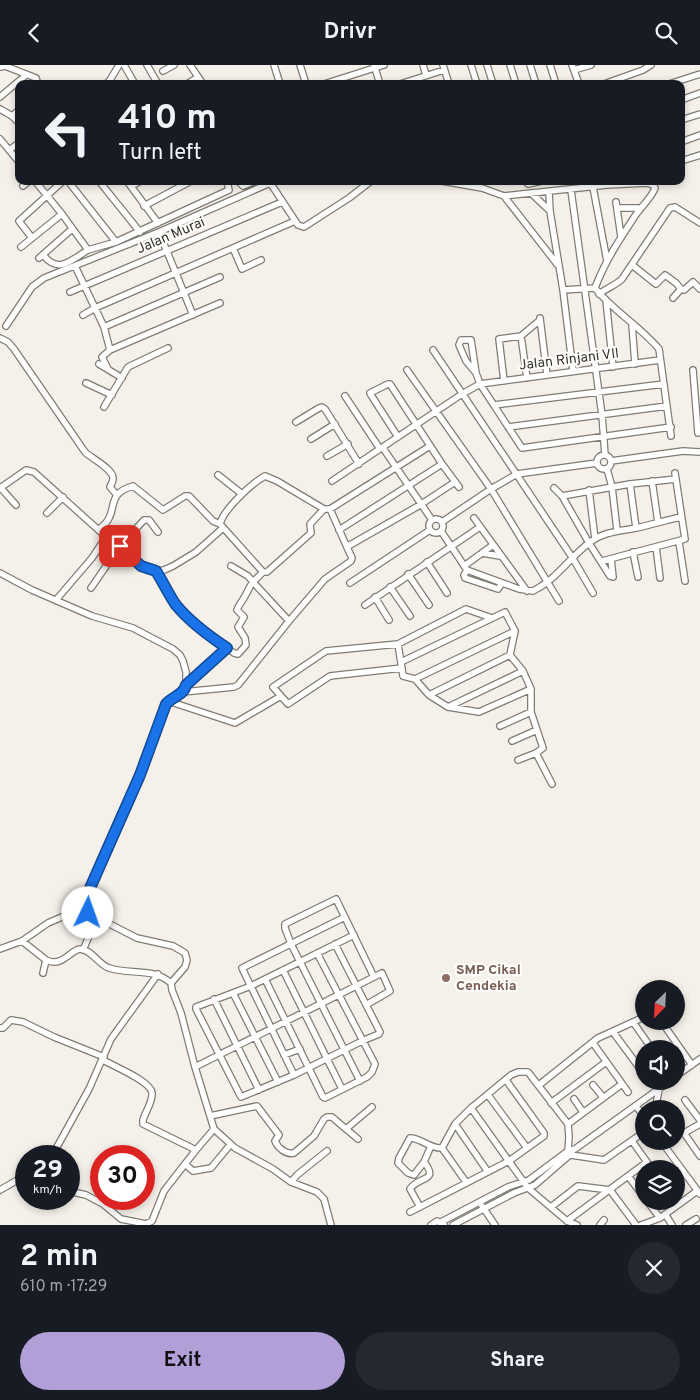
<!DOCTYPE html>
<meta charset="utf-8">
<style>
body{margin:0;font-family:Overpass,sans-serif;background:#242831;color:#f1f3f6;height:100vh;display:flex;flex-direction:column;font-size:19px;white-space:nowrap}
*{box-sizing:border-box;margin:0}
p{font-size:16px;color:#9ea1a6}
.icon{flex:none;width:28px;height:28px;fill:none;stroke:currentColor;stroke-width:2;stroke-linecap:round;stroke-linejoin:round}
.map{position:relative;height:1160px;overflow:hidden}
.panel{display:flex;flex-direction:column;background:#171b24;flex:1}
.panel>*{flex:none}
.guide{position:absolute;left:15px;top:15px;width:670px;height:105px;border-radius:10px;box-shadow:0 2px 8px #0003;background:#171b24;color:#f1f3f6;overflow:hidden}
.needle{width:32px;rotate:204deg}
.tools{position:absolute;left:635px;top:915px;display:grid;gap:10px}
.tools a{display:grid;place-items:center;width:50px;height:50px;border-radius:50%;background:#171b24;box-shadow:0 2px 8px #0003;font-size:25px}
.speed{position:absolute;left:15px;top:1080px;display:flex;gap:10px;font-size:25px;font-weight:700;text-align:center}
.speed>*{display:grid;place-content:center;width:65px;height:65px;border-radius:50%;background:#171b24;box-shadow:0 2px 8px #0003;line-height:1}
.speed small{font-size:12px;font-weight:400}
.speed .limit{border:8px solid #d22;background:#fff;color:#111}
.pin{position:absolute;display:grid;place-items:center;width:42px;height:42px;color:#fff;margin:-21px;border-radius:10px;box-shadow:0 2px 8px #0006}
.me{position:absolute;width:55px;margin:-28px;rotate:3deg;stroke-linejoin:round;filter:drop-shadow(0 0 4px #0008)}
.turn{display:flex;align-items:center;gap:18px;height:105px;padding:0 20px;font-size:22px}
.turn .icon{width:65px;height:65px;stroke-width:2.5}
.turn b{display:block;font-size:35px;line-height:42px}
.round{display:grid;place-items:center;flex:none;width:52px;height:52px;border-radius:26px;background:#242831}
.headline{display:flex;align-items:center;justify-content:space-between;height:85px;padding:0 20px}
h1{font-size:30px;font-weight:700;line-height:38px}
.button{display:flex;gap:10px;margin-top:auto;padding:10px 20px}
.button a{flex:1;height:58px;border-radius:30px;background:#b29fd7;color:#111;font-size:20px;font-weight:700;line-height:58px;text-align:center}
.button a+a{background:#242831;color:#f1f3f6}
header{display:flex;justify-content:space-between;align-items:center;height:65px;padding:0 20px;background:#171b24;font-size:22px;font-weight:700}
.map>svg:first-child{display:block}
.lines{fill:none;stroke-linecap:round;stroke-linejoin:round}
.street-casing{stroke:#807c75;stroke-width:8}
.street{stroke:#fff;stroke-width:5.5}
.route-casing{stroke:#114b97;stroke-width:12}
.route{stroke:#1a73e8;stroke-width:9}
.education-dot{fill:#8d6e63;stroke:#fffefc;stroke-width:2}
.labels{text-anchor:middle;dominant-baseline:central;stroke-width:4.5;stroke-linejoin:round;paint-order:stroke}
.street-label{font-size:14px;fill:#33312e;stroke:#fffefc}
.education-label{font-size:14px;font-weight:bold;fill:#785e54;stroke:#fffefc;text-anchor:start}
</style>
<header><svg class="icon" aria-label="back" viewBox="0 0 24 24"><path d="M15 5l-7 7 7 7"/></svg>Drivr<svg class="icon" aria-label="search" viewBox="0 0 24 24"><circle cx="10" cy="10" r="6"/><path d="M15 15l6 6"/></svg></header>
<div class="map">
<svg width="700" height="1160" viewBox="0 0 700 1160">
<rect width="100%" height="100%" fill="#f5f0e9"/>
<g class="lines">
<!-- street casing -->
<g class="street-casing">
<path id="street" d="M124,0L135,19
M147,0L158,19
M190,0L203,19
M274,0L280,19
M300,0L306,19
M374,0L380,19
M423,0L426,10
M443,0L449,19
M471,0L477,19
M487,0L493,19
M510,0L516,19
M530,0L536,19
M550,0L556,19
M572,0L579,19
M0,2L5,1L36,13L38,19
M574,5L591,0
M163,6L174,0
M106,19L110,15L119,0
M187,19L198,12
M324,19L384,0
M400,19L444,5
M604,19L643,5L651,0
M669,19L700,9
M0,32L26,10
M681,35L700,28
M0,44L12,51L19,58
M12,51L19,45
M681,55L700,49
M0,74L19,97
M681,77L700,70
M9,85L19,78
M681,96L700,90
M35,116L62,149L88,185L116,177L229,125L227,116
M68,116L116,177
M99,116L140,167
M127,116L158,158
M238,116L243,121L255,116
M269,116L298,160L304,162L349,133L371,116
M442,116L482,123L504,131L607,120L647,118L653,120L655,123C652,132 643,140 637,148C621,172 605,196 595,223
M525,116L528,119L542,116
M23,121L29,116
M131,121L141,116
M593,122L607,196
M571,125L602,350L605,390
M549,127L550,146L563,225L573,306
M531,128L550,146
M504,131L557,199
M616,137L621,172
M144,141L191,116
M617,143H641
M159,167L193,250
M32,173L19,156L63,116
M21,182L62,149
M233,183L242,204L261,195
M44,191C59,209 71,195 88,185
M39,193L72,164
M632,200L656,219L665,210L676,218L681,224
M75,201L104,262L110,285
M595,223C613,246 640,261 659,284L671,371
M563,225L595,223
M70,227L282,137
M599,229C607,223 616,220 622,214L670,143L675,142L700,158
M673,233L681,224L684,225L693,217L700,224
M606,235L613,302
M83,250L95,243L295,156
M540,253L547,310
M632,259L635,299
M6,261L32,222L44,213L159,167L270,118
M104,262L220,212
M521,271L527,313
M0,273L8,277L14,284L85,387C92,394 114,404 113,414C113,417 111,419 110,422L116,429
M433,285L572,492L593,528
M99,299L122,313
M108,304L102,292L110,285L220,238
M407,305L491,424L559,536
M693,305L698,368
M476,308L466,296L459,280L461,275H471L476,308L480,319L522,383L671,362
M504,316L499,274L521,271L540,255
M86,318L112,330
M345,331L380,384
M494,340L664,319
M104,342L128,302L168,283
M296,357L319,343L322,342L325,344L359,399
M508,362L667,341
M398,372L371,330L370,328L388,319H390L442,399L459,422
M311,374L335,359
M383,383L432,455
M597 397a7 7 0 1 1 14 0a7 7 0 1 1-14 0Z
M327,391L348,379
M611,396L683,386L700,387
M607,404L612,422L617,465
M218,410L242,429
M332,416L462,329L480,319L660,295
M652,416L658,457
M630,419L636,463
M0,422L16,440
M0,423L26,405L34,407L104,470L120,481L141,501L147,504L157,506L164,505L173,501L196,487L223,463
M554,423L562,431L589,478L610,511L613,512
M589,425L595,474
M562,431L630,419L676,414
M324,444L310,459L311,468L267,507H263L220,459C223,445 252,418 265,411L277,416L324,444H330L430,381
M330,444L346,480H350L420,440L455,417
M47,448L63,432
M474,453L527,526
M429 461a7 7 0 1 1 14 0a7 7 0 1 1-14 0Z
M442,457L491,424L517,409L597,398
M99,464C122,448 102,430 133,421L163,445L185,431H189L213,456L220,459
M339,465L442,399
M441,466L467,505L519,524L533,526C556,515 569,493 589,478C602,467 620,466 636,463C651,460 666,455 681,452
M679,477L685,516
M656,482L660,513
M633,487L638,512
M482,488L500,491
M611,494L613,512
M602,496L685,474L675,408
M427,497L447,528
M231,501L248,511L253,517L263,507
M464,501L493,480
M467,505L464,510L465,513L498,524L502,518
M157,506C163,517 169,530 177,540C192,560 213,574 234,588L238,589L246,580L245,573L238,562L244,552L237,545C239,539 242,537 245,531C248,526 249,522 253,517L289,556
M0,508L32,525L92,551L133,563L173,584L180,590L183,596L186,607V623L166,639L140,710L83,839V843L88,848L137,873L173,881L185,888L187,895L185,902L171,918
M408,509L429,540
M350,518L430,465
M390,522L410,551
M91,523L120,481L144,455H149L158,467
M375,532L389,555
M56,535L92,493L106,472
M365,540L480,462
M398,579L466,544L492,553
M401,597L505,547L515,566L415,614
M186,620L227,583
M531,624V647L543,683L536,688
M183,627L234,622L238,620L289,556L325,514L351,496L352,493L346,480
M429,630L510,590L515,566
M281,631L273,622L326,586L398,579L403,611L415,614L429,630L448,642L479,647L531,624L523,606
M168,636L235,658L281,631L288,639L330,611L402,603
M448,642L523,606L510,590
M500,661L531,647
M512,676L537,665
M518,695L536,688L552,719
M22,876L46,895L43,908
M335,879L380,967L379,969L362,976L294,1010L241,1032L196,944V942L251,921L354,870
M0,884L22,876L48,858L83,843
M83,885L97,853
M46,895C62,903 70,885 80,884C91,884 99,900 109,903C131,910 152,902 171,918L172,925L181,948L195,1002L214,1064L235,1083L273,1104L291,1117L317,1127L324,1134L331,1160
M283,905L342,1024
M265,914L323,1032L325,1033L367,1012L372,1007L375,999L317,888
M233,928L278,1017
M214,934L259,1025
M661,956L692,1000
M633,957L652,984
M0,963H3L11,955L23,957L54,972L104,992
M613,967L644,1009
M593,978L628,1027
M670,984L677,979
M284,990L300,984
M103,995C113,1001 151,1016 152,1028C153,1036 145,1048 143,1055V1059L196,1085L214,1064
M195,1002L382,908L390,926L366,940
M294,1010L242,903L345,852
M676,1011L700,994
M360,1016L291,879L285,863V859L336,834L374,912
M622,1019L568,1059L569,1072L568,1086L571,1090L604,1095L644,1067
M539,1020L598,973L644,952
M593,1020L603,1032
M488,1030L527,1083
M574,1034L583,1047
M685,1035L700,1055
M551,1038L606,997
M636,1041L644,1052
M471,1043L528,1123L567,1156L577,1160
M655,1044L659,1025
M210,1051L257,1041L279,1070L275,1076C278,1083 286,1090 294,1088L314,1071L324,1054L327,1052H332L346,1064L372,1042
M455,1059L488,1107
M346,1064L358,1074
M676,1067L684,1068L700,1091
M684,1068L700,1059
M632,1076L652,1104
M661,1076L700,1129
M431,1081L424,1097L414,1110L408,1108L398,1098L399,1093L410,1073C421,1073 430,1084 442,1083L455,1059L471,1043L511,1010L518,1007H528L568,1059
M442,1083L466,1117
M52,1091L89,1024L111,974L158,909
M185,1099L196,1085
M628,1111L644,1132
M291,1117L297,1110L327,1086
M0,1125L26,1110
M69,1126L86,1130L103,1139L121,1154L146,1159L152,1156L164,1126L185,1099L193,1106L211,1103L230,1080
M647,1136L660,1153
M482,1141L495,1160
M420,1142L410,1124C418,1111 440,1117 424,1097
M551,1142L578,1121L610,1125L636,1160
M410,1147L509,1096L544,1071V1068L506,1015
M665,1149L672,1160
M567,1156L647,1097
M441,1157L508,1122L529,1115L568,1086L575,1084L670,1016
M431,1160L437,1156L444,1160
M453,1160L514,1128L535,1120L572,1088
M600,1160L604,1155
M641,1160L660,1153L697,1126
M686,1160L696,1154"/>
</g>
<!-- street -->
<use href="#street" class="street"/>
</g>
<g class="lines">
<!-- route casing -->
<g class="route-casing">
<path id="route" d="M88,848L83,843V839L140,710L166,639C173,631 184,630 186,620L227,583C209,571 190,557 176,540C169,530 163,517 156,506L141,501L120,481"/>
</g>
<!-- route -->
<use href="#route" class="route"/>
</g>
<!-- markers -->
<circle class="education-dot" cx="446" cy="913" r="5"/>
<g class="labels">
<!-- street labels -->
<g class="street-label">
<text transform="translate(171 171) rotate(-23)">Jalan Murai</text>
<text transform="translate(569 295) rotate(-7)">Jalan Rinjani VII</text>
</g>
<!-- education labels -->
<g class="education-label">
<text x="456" y="905">SMP Cikal<tspan x="456" dy="16">Cendekia</tspan></text>
</g>
</g>
</svg>
<div class="tools">
<a><svg class="needle" viewBox="-14 -14 28 28"><path d="M0-13l5 13h-10z" fill="#e53935"/><path d="M0 13l5-13h-10z" fill="#9ea1a6"/></svg></a>
<a><svg class="icon" aria-label="sound" viewBox="0 0 24 24"><path d="M4 9h4l5-4v14l-5-4H4zM17 9q2 3 0 6"/></svg></a>
<a><svg class="icon" aria-label="search" viewBox="0 0 24 24"><circle cx="10" cy="10" r="6"/><path d="M15 15l6 6"/></svg></a>
<a><svg class="icon" aria-label="layers" viewBox="0 0 24 24"><path d="M12 4l9 5-9 5-9-5zM3 14l9 5 9-5"/></svg></a>
</div>
<div class="speed"><div>29<small>km/h</small></div><div class="limit">30</div></div>
<div class="pin" style="left:120px;top:481px;background:#d93025"><svg class="icon" aria-label="arrive" viewBox="0 0 24 24"><path d="M6 21V4h12l-3 4 3 4H6"/></svg></div>
<svg class="me" style="left:88px;top:848px" viewBox="-20 -20 40 40"><circle r="19" fill="#fff"/><path d="M0-13L10 11 0 6-10 11z" fill="#1a73e8"/></svg>
<div class="guide">
<div class="turn"><svg class="icon" aria-label="left" viewBox="0 0 24 24"><path d="M17 20v-9H6M10 6l-5 5 5 5"/></svg><div><b>410 m</b>Turn left</div></div>
</div>
</div>
<section class="panel">
<div class="headline"><div><h1>2 min</h1><p>610 m · 17:29</p></div><a class="round"><svg class="icon" aria-label="close" viewBox="0 0 24 24"><path d="M6 6l12 12M18 6L6 18"/></svg></a></div>
<div class="button"><a>Exit</a><a>Share</a></div>
</section>
